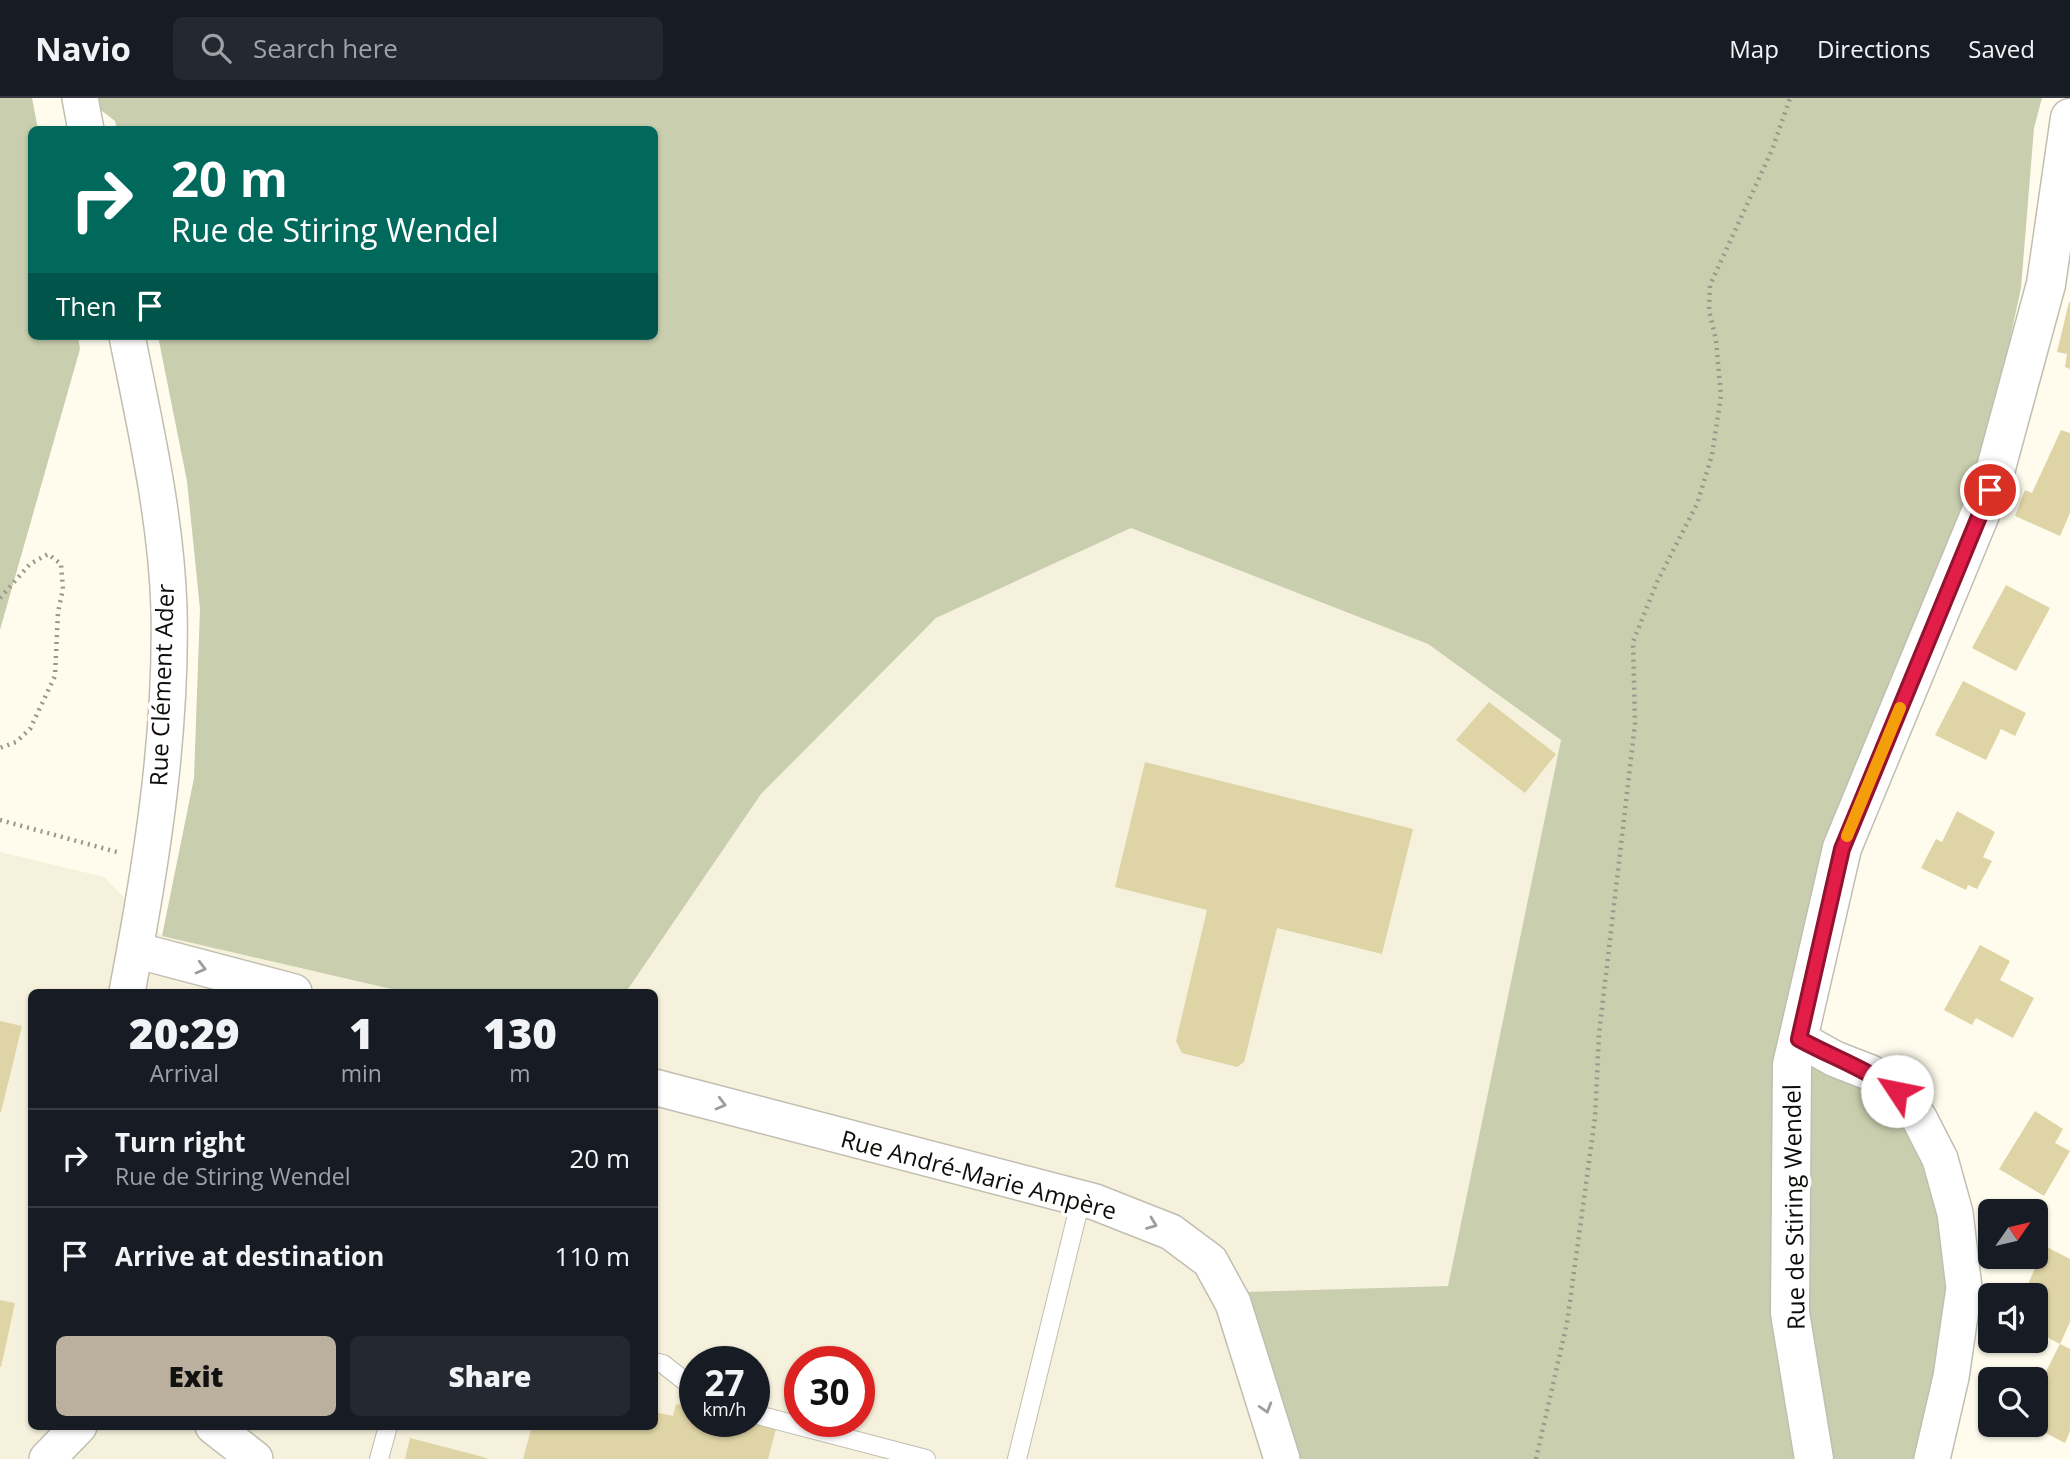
<!DOCTYPE html>
<meta charset="utf-8">
<style>
body{margin:0;font-family:"Open Sans",sans-serif;background:#242831;color:#f1f3f6;height:100vh;display:flex;flex-direction:column;font-size:26px;white-space:nowrap}
*{box-sizing:border-box;margin:0}
p{font-size:23px;color:#9ea1a6}
.icon{flex:none;width:38px;height:38px;fill:none;stroke:currentColor;stroke-width:2;stroke-linecap:round;stroke-linejoin:round}
.map{position:relative;flex:1;overflow:hidden}
.details{position:absolute;left:28px;top:891px;width:630px;height:441px;display:flex;flex-direction:column;background:#171b24;border-radius:10px;box-shadow:0 2px 5px #0004}
.details>*{flex:none}
.hud{position:absolute;left:28px;top:28px;width:630px;height:214px;border-radius:10px;box-shadow:0 2px 5px #0004;background:#00695c;color:#fff;overflow:hidden}
.needle{width:46px;rotate:56deg}
.fabs{position:absolute;left:1978px;top:1101px;display:grid;gap:14px}
.fabs a{display:grid;place-items:center;width:70px;height:70px;border-radius:10px;background:#171b24;box-shadow:0 2px 5px #0004;font-size:35px}
.speed{position:absolute;left:679px;top:1248px;display:flex;gap:14px;font-size:35px;font-weight:700;text-align:center}
.speed>*{display:grid;place-content:center;width:91px;height:91px;border-radius:50%;background:#171b24;box-shadow:0 2px 5px #0004;line-height:1}
.speed small{font-size:18px;font-weight:400}
.speed .limit{border:10px solid #d22;background:#fff;color:#111}
.pin{position:absolute;display:grid;place-items:center;width:60px;height:60px;color:#fff;margin:-30px;border:4px solid #fff;border-radius:50%;box-shadow:0 2px 7px #0007}
.me{position:absolute;width:77px;margin:-38px;rotate:304deg;stroke-linejoin:round;filter:drop-shadow(0 0 5px #0008)}
.turn{display:flex;align-items:center;gap:24px;height:147px;padding:0 28px;font-size:32px}
.turn .icon{width:91px;height:91px;stroke-width:2.5}
.turn b{display:block;font-size:49px;line-height:60px}
.then{display:flex;align-items:center;height:66px;padding:0 28px;background:#0003;gap:14px;font-size:26px}
.eta{display:flex;justify-content:space-evenly;align-items:center;height:119px;text-align:center}
.eta b{font-size:42px;font-weight:800;line-height:49px}
.action{display:flex;gap:14px;margin-top:auto;padding:14px 28px}
.action a{flex:1;height:80px;border-radius:10px;background:#bbaf9d;color:#111;font-size:28px;font-weight:800;line-height:80px;text-align:center}
.action a+a{background:#242831;color:#f1f3f6}
ul{padding:0;list-style:none}
li{display:flex;align-items:center;gap:21px;height:98px;padding:0 28px;border-top:2px solid #363941}
li div{flex:1}
li b{display:block;font-size:26px}
li em{font-style:normal}
header{display:flex;align-items:center;gap:42px;box-sizing:border-box;height:98px;padding:0 35px;background:#171b24;border-bottom:2px solid #363941}
header strong{font-size:33px}
nav{display:flex;gap:38px;margin-inline-start:auto;font-size:24px}
.search{width:490px;height:63px;background:#242831;display:flex;align-items:center;gap:18px;box-sizing:border-box;padding:0 24px;border-radius:10px;color:#9ea1a6;font-size:26px}
.map>svg:first-child{display:block}
.built{fill:#f6f1dc;fill-rule:evenodd}
.green{fill:#c9ceae}
.building{fill:#dfd4a5}
.lines{fill:none;stroke-linecap:round;stroke-linejoin:round}
.service-casing{stroke:#c1beb1;stroke-width:20}
.minor-casing{stroke:#c1beb1;stroke-width:38}
.secondary-casing{stroke:#c1beb1;stroke-width:41}
.path{stroke:#99978d;stroke-width:4.5;stroke-dasharray:2 5;stroke-linecap:butt}
.service{stroke:#fff;stroke-width:18}
.minor{stroke:#fff;stroke-width:35}
.secondary{stroke:#fff;stroke-width:38}
.oneway{stroke:#9f9e9d}
.route-casing{stroke:#92132f;stroke-width:18}
.route{stroke:#e11d48;stroke-width:12}
.slow{stroke:#f59e0b;stroke-width:12}
.labels{text-anchor:middle;dominant-baseline:central;stroke-width:7;stroke-linejoin:round;paint-order:stroke}
.street-label{font-size:24px;fill:#0f0d09;stroke:#fff}
</style>
<header>
<strong>Navio</strong>
<div class="search"><svg class="icon" aria-label="search" viewBox="0 0 24 24"><circle cx="10" cy="10" r="6"/><path d="M15 15l6 6"/></svg>Search here</div>
<nav><a>Map</a><a>Directions</a><a>Saved</a></nav>
</header>
<div class="map">
<svg width="2070" height="1361" viewBox="0 0 2070 1361">
<rect width="100%" height="100%" fill="#fffcee"/>
<!-- built -->
<path class="built" d="M1131,430L1428,546L1561,642L1448,1188L1244,1195L1300,1361H0V754L104,779L162,838L404,894H32V1328H654V894H626L761,696L936,520ZM695,1264H754V1323H695ZM800,1264H859V1323H800Z"/>
<!-- green -->
<path class="green" d="M0,0H32L38,31L32,32V238H78L80,251L0,532Z
M85,0H2042L2034,30L2021,190L1978,390L1786,949L1861,988L1889,1006L1910,1033L1929,1069L1942,1117L1951,1195L1920,1361H1300L1244,1194L1448,1188L1561,642L1428,546L1131,430L936,520L761,696L626,894H404L162,838L194,680L200,511L187,383L158,238H654V32L117,31L115,23Z"/>
<!-- building -->
<path class="building" d="M2069,204H2070V271L2065,269L2067,256L2057,254Z
M2061,332L2070,335V415L2060,438L2015,418L2025,392L2032,395Z
M2006,487L2050,510L2016,573L1972,550Z
M1963,583L2026,615L2015,638L2001,631L1986,662L1935,637Z
M1489,604L1556,656L1525,695L1456,642Z
M1145,664L1413,731L1382,856L1277,830L1244,964L1237,969L1182,955L1176,943L1207,812L1115,789Z
M1957,713L1995,734L1983,759L1992,763L1977,791L1968,787L1966,792L1921,770L1936,741L1942,744Z
M1980,847L2010,863L2000,882L2034,900L2013,940L1976,920L1972,927L1944,912Z
M0,923L22,928L1,1014H0Z
M2035,1013L2063,1031L2055,1045L2070,1053L2044,1098L1999,1071Z
M2045,1148L2070,1161V1224L2060,1246L2035,1233V1197H2023Z
M0,1202L15,1205L1,1269H0Z
M2060,1246L2070,1251V1333L2065,1345L2028,1326H2035V1295Z
M676,1306L695,1311V1323H743L776,1331L768,1361H523L532,1328H654V1314L673,1318Z
M410,1340L487,1360V1361H405Z"/>
<g class="lines">
<!-- service casing -->
<g class="service-casing">
<path id="service" d="M654,1264L663,1266L695,1291
M754,1316L926,1361
M379,1361L388,1328
M1017,1361L1081,1101"/>
</g>
<!-- minor casing -->
<g class="minor-casing">
<path id="minor" d="M80,0L86,32
M135,852L294,894
M127,894C151,769 172,638 169,510C166,418 145,328 127,238
M1799,941L1835,961L1871,975L1897,993L1919,1020L1940,1061L1955,1115L1964,1190L1951,1279L1932,1361
M654,989L1095,1104L1171,1134L1210,1163L1233,1205L1282,1361
M213,1328L255,1361
M47,1361L79,1328"/>
</g>
<!-- secondary casing -->
<g class="secondary-casing">
<path id="secondary" d="M1814,1361L1790,1215L1792,967L1842,750L1990,392L2046,186L2070,20"/>
</g>
<!-- path -->
<path class="path" d="M0,500L30,466L48,456L61,466L63,491L58,514L55,578L30,631L16,644L0,650
M0,722L117,754
M1536,1361L1567,1225L1595,1020L1599,936L1635,626L1633,544L1657,484L1697,406L1712,357L1721,298L1716,242L1709,212L1710,187L1772,52L1790,0"/>
<!-- service -->
<use href="#service" class="service"/>
<!-- minor -->
<use href="#minor" class="minor"/>
<!-- secondary -->
<use href="#secondary" class="secondary"/>
</g>
<!-- one-way arrows -->
<defs><path id="oneway-chevron" d="M-2-3.5L2.5 0L-2 3.5" fill="none" stroke-width="1.6" stroke-linecap="round" stroke-linejoin="round" transform="scale(1.75)"/></defs>
<g class="oneway">
<use href="#oneway-chevron" transform="translate(201 870) rotate(15)"/>
<use href="#oneway-chevron" transform="translate(721 1006) rotate(15)"/>
<use href="#oneway-chevron" transform="translate(1152 1126) rotate(21)"/>
<use href="#oneway-chevron" transform="translate(1266 1310) rotate(73)"/>
</g>
<g class="lines">
<!-- route casing -->
<g class="route-casing">
<path id="route" d="M1897,993C1866,971 1832,959 1799,941L1842,751L1990,392"/>
</g>
<!-- route -->
<use href="#route" class="route"/>
<!-- slow -->
<path class="slow" d="M1847,738L1900,610"/>
</g>
<g class="labels">
<!-- street labels -->
<g class="street-label">
<text transform="translate(161 587) rotate(-88)">Rue Clément Ader</text>
<text transform="translate(979 1076) rotate(15)">Rue André-Marie Ampère</text>
<text transform="translate(1793 1109) rotate(-91)">Rue de Stiring Wendel</text>
</g>
</g>
</svg>
<div class="fabs">
<a><svg class="needle" viewBox="-14 -14 28 28"><path d="M0-13l5 13h-10z" fill="#e53935"/><path d="M0 13l5-13h-10z" fill="#9ea1a6"/></svg></a>
<a><svg class="icon" aria-label="sound" viewBox="0 0 24 24"><path d="M4 9h4l5-4v14l-5-4H4zM17 9q2 3 0 6"/></svg></a>
<a><svg class="icon" aria-label="search" viewBox="0 0 24 24"><circle cx="10" cy="10" r="6"/><path d="M15 15l6 6"/></svg></a>
</div>
<div class="speed"><div>27<small>km/h</small></div><div class="limit">30</div></div>
<div class="pin" style="left:1990px;top:392px;background:#d93025"><svg class="icon" aria-label="arrive" viewBox="0 0 24 24"><path d="M6 21V4h12l-3 4 3 4H6"/></svg></div>
<svg class="me" style="left:1897px;top:993px" viewBox="-20 -20 40 40"><circle r="19" fill="#fff"/><path d="M0-13L10 11 0 6-10 11z" fill="#e11d48"/></svg>
<div class="hud">
<div class="turn"><svg class="icon" aria-label="right" viewBox="0 0 24 24"><path d="M7 20v-9h11M14 6l5 5-5 5"/></svg><div><b>20 m</b>Rue de Stiring Wendel</div></div>
<div class="then">Then<svg class="icon" aria-label="arrive" viewBox="0 0 24 24"><path d="M6 21V4h12l-3 4 3 4H6"/></svg></div>
</div>
<section class="details">
<div class="eta">
<div><b>20:29</b><p>Arrival</p></div>
<div><b>1</b><p>min</p></div>
<div><b>130</b><p>m</p></div>
</div>
<ul>
<li><svg class="icon" aria-label="right" viewBox="0 0 24 24"><path d="M7 20v-9h11M14 6l5 5-5 5"/></svg><div><b>Turn right</b><p>Rue de Stiring Wendel</p></div><em>20 m</em></li>
<li><svg class="icon" aria-label="arrive" viewBox="0 0 24 24"><path d="M6 21V4h12l-3 4 3 4H6"/></svg><div><b>Arrive at destination</b></div><em>110 m</em></li>
</ul>
<div class="action"><a>Exit</a><a>Share</a></div>
</section>
</div>
